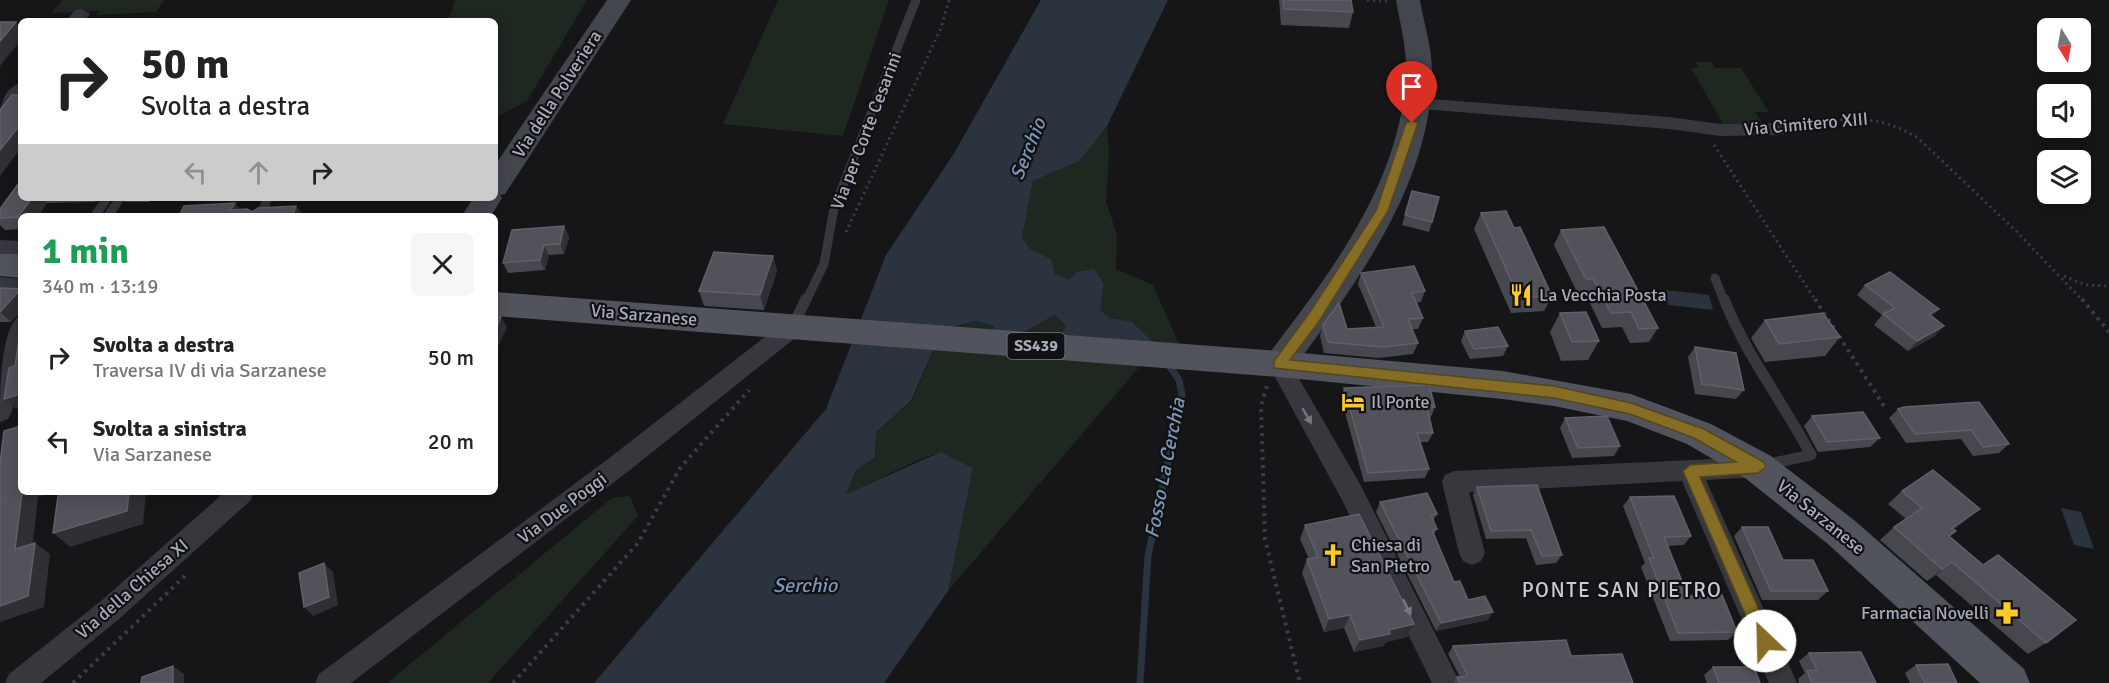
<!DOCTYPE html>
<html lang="it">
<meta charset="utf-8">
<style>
body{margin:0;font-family:Signika,sans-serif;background:#f6f6f6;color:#222;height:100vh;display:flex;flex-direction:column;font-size:22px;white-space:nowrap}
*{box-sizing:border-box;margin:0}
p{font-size:20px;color:#767676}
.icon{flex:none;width:33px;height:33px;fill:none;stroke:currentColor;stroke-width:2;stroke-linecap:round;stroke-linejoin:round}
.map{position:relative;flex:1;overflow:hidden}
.sheet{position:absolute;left:18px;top:213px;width:480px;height:282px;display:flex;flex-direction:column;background:#fff;border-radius:9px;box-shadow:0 3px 15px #0003}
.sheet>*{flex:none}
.top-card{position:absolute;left:18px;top:18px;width:480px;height:183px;border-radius:9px;box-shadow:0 3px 15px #0003;background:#fff;color:#222;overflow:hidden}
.needle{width:39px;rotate:169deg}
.controls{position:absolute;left:2037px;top:18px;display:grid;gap:12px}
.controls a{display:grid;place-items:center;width:54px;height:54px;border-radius:9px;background:#fff;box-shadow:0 3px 15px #0003;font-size:30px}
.pin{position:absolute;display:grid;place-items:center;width:51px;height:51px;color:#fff;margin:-62px -26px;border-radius:50% 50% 50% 0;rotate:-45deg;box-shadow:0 0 6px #0007}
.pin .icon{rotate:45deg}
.me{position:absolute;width:66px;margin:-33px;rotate:336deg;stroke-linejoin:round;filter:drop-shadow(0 0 4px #0008)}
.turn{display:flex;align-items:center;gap:21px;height:126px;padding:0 24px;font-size:27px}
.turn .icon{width:78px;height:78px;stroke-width:2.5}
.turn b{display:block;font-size:42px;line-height:51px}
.lanes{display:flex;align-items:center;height:57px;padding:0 24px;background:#0003;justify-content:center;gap:30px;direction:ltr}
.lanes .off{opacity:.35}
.round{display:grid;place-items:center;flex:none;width:63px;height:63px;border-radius:9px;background:#f6f6f6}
.summary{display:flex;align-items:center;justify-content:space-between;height:102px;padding:0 24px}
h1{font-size:36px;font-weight:800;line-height:45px;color:#1e9e55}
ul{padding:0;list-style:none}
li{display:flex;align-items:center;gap:18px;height:84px;padding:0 24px}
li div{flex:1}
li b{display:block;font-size:22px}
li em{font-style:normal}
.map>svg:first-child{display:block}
.green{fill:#1e2720}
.water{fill:#2b343e}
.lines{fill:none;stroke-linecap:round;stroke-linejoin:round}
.stream{stroke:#2b343e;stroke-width:7}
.path-far1{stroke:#3d3e45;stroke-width:3;stroke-dasharray:2 4;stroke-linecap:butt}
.path{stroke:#3d3e45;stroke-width:4;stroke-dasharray:3 5;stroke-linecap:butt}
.lane-far1{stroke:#37373e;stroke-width:9}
.lane{stroke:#37373e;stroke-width:11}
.street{fill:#37373e;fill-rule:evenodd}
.secondary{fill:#44464e;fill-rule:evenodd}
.primary{fill:#52545d;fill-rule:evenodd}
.wall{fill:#47474e}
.shaded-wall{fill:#2f2f34}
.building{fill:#52525a;stroke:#5f6069;stroke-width:1.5}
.oneway{fill:#757782}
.route{fill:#856d25;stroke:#564718;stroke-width:1.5}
.labels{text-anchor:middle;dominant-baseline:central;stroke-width:4.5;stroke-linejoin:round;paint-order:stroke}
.shield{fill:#111113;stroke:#7a7d88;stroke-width:1.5}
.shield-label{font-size:16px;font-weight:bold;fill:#a7abba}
.street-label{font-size:18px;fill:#a7abba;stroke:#111113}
.poi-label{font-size:18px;fill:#a7abba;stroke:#111113;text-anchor:start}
.water-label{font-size:20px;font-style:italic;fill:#7a96b8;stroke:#111113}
.quarter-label{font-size:21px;letter-spacing:1.5px;fill:#c8cbd5;stroke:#111113}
</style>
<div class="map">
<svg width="2109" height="683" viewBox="0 0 2109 683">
<rect width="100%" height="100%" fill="#161618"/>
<!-- green -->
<path class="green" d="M63,0H164L156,12L97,15L100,11L51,13Z
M455,0H587L527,101L495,118V21H448Z
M778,0H889L843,136L723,124Z
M1696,62H1711L1715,68H1741L1769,112H1755L1762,123L1723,124L1691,68H1699Z
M1107,126L1109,154L1106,201L1117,235L1116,269L1153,285L1179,344L1157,346L948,591L973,468L941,452L920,459L845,495L856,470L875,456L876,432L912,401L942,330L975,321L993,326L999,341L1013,338L1055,315L1066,326L1051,350L1119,319L1109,318L1099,309L1104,284L1069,280L1055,274L1051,259L1030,249L1022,237L1033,181L1078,161Z
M630,496L638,516L488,683H387L612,498Z"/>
<!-- water -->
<path class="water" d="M1041,0H1168L1107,126L1079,161L1033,181L1022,237L1030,249L1051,259L1055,274L1069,280L1077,272L1094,269L1104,284L1100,309L1109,318L1132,322L1157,346L1050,351L1066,326L1055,315L1013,338L1000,341L993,326L975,321L942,330L911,401L876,432L875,457L856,470L846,494L941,452L973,468L948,591L884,683H594L826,409L886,255L953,155Z
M1665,290L1709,295L1713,310L1668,305Z
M2061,508L2081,512L2094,549L2074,545Z"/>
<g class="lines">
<!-- stream -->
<path class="stream" d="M1140,683L1148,556L1182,395L1179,380L1168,364"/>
<!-- path-far1 -->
<path class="path-far1" d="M1367,0L1387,1
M1799,126C1846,118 1875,112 1918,138L2017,232L2083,301
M1714,145L1816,301
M846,232L941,28L949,0
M2064,276L2086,285L2109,286"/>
<!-- path -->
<path class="path" d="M1815,299L1835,330
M2082,299L2109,332
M1839,336L1884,406
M1267,386L1261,406L1265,539L1300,683
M73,683L185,576
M513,683L638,543L680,468L749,390"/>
<!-- lane-far1 -->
<path class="lane-far1" d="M95,216L107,198
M108,216L120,198
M260,216L268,198
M1715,278L1724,301
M806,301L824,264L834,208L916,0"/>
<!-- lane -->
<path class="lane" d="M1724,299C1746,355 1783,402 1811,455L1765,465
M792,328L806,299"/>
<!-- street -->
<path class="street" d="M81,9L90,14L84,21H66L75,10Z
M21,83C21,99 18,117 0,122C0,106 3,88 21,83Z
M1417,98L1669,117L1720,124L1780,123L1787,125L1790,129L1787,133L1780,135L1720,136L1669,129L1410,108L1408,104L1410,100Z
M0,240L21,241V257L0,256Z
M0,277L21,279V295L0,293Z
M21,315V342L12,412L8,419L0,422C0,394 0,325 21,315Z
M792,319L800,322L803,328L800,334L630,470L351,683H315L319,674L612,456L784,322Z
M1279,355L1287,358L1360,484L1460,683H1432L1342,500L1268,364L1271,358Z
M1758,457L1767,460L1770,467L1767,474L1758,477L1706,480L1797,683H1769L1682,481L1469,492L1485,553L1481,561L1472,565L1463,561L1459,553L1442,482L1445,475L1454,471Z
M225,492H254L251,500L119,619L41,683H5L9,674L101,601Z"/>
<!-- secondary -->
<path class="secondary" d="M607,0H631L505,194L500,195L502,198L491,216H462L473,198H495V165Z
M1396,0H1420C1424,24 1432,48 1432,72C1431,186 1355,285 1290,373L1279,377L1268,373L1263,364L1268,355C1331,272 1402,181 1406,72C1407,48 1400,24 1396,0Z"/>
<!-- primary -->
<path class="primary" d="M0,254H21V278L0,276Z
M495,292L1279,351L1503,371L1631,394L1711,424L1771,456L1854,520L2024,669L2030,683H1980L1828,544L1745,478L1687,444L1627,421L1554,406L1503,399L1279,377L495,316Z"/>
</g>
<!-- wall -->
<path class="wall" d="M1279,0H1351L1353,12L1349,28L1281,25Z
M1412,191L1432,222L1429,232L1402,225Z
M21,198H100L96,202L47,203L38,216H21V229L5,230L0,225V209Z
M122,198H151L149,202H125Z
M1481,213L1514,228L1552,296L1544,311L1511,313L1474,229Z
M564,226L569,237L564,254L549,255L545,270L508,273L503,263Z
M1561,230L1658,328L1649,342L1630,343L1622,327L1602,328L1585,293L1578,294L1554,245Z
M773,256L777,271L764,310L704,306L699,291Z
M1361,273L1425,291L1421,302L1416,303L1423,318L1418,329H1412L1418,343L1413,354L1378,358L1324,353L1320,336L1323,325L1347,329L1376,327L1358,284Z
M1865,285L1939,309L1932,316L1935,336L1908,351L1874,325L1882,315L1857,295Z
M0,288L11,322H0Z
M1560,313L1599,341L1588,360L1561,361L1550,332Z
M1765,320L1840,337L1825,356L1765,362L1751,338Z
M1465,331L1508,346L1503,356L1470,359L1461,341Z
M1695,347L1744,390L1736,399L1695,394L1688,357Z
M1344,388L1435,407L1431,417H1429L1433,433L1428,442H1420L1429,469L1425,478L1364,482L1341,398Z
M1979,402L2009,444L1999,453L1973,456L1961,439L1906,443L1889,418L1898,409Z
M1812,416L1880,438L1870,447L1818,452L1804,426Z
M1565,418L1620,446L1614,456L1572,458L1560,428Z
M1477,487L1562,555L1556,563L1536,565L1526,538L1486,539L1473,495Z
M1902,491L1965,521L1954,529L1950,537L2046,643L2028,654L1936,575L1927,581L1880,540L1894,527L1906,519L1888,504Z
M1630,497L1691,536L1684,545L1667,546L1688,596L1737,632L1728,640L1670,641L1641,567L1645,563L1623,506Z
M1380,502L1437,514L1433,521L1437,529L1434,534L1454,582L1468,600L1488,620L1436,631L1376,512Z
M1305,525L1414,624L1407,637L1386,642L1383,646L1354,652L1344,628L1324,632L1302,573L1307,559H1309L1300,539Z
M1742,527L1783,560L1828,591L1818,600H1762L1734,536Z
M1453,646L1571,656L1633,683H1453L1457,677H1460L1448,654Z
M1809,653L1876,683H1799L1798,679L1805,673L1799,661Z
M1916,665L1957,683H1910L1905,673Z
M1713,667L1760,683H1707L1704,675Z"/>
<!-- shaded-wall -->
<path class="shaded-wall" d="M16,22L21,28V40L0,66V41Z
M20,125L21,126V148L0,176V150Z
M32,198H42L47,203L38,216H21V220L18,217Z
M92,198H100L96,202Z
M235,203L243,214L231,210Z
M296,206L304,216H292Z
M564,226L569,237L564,254L560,244Z
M544,245L549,255L545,270L540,260Z
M773,256L777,271L764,310L760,295Z
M21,290V312L11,322L0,312Z
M1939,309L1930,319L1929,314Z
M501,317L507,327L495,353V330Z
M1944,326L1935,336L1908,351L1917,341Z
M21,394V407L16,409L4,399Z
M22,492H48L47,494L38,497L31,560L15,549Z
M129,492H146L143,524L70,547L53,533Z
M1980,509L1965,521L1937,540L1952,528Z
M35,543L50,554L44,607L0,622V606Z
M1952,562L1936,575L1927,581L1942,569Z
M324,563L333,572L338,605L313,616L304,607Z
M1493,612L1488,620L1436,631L1441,623Z
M1350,615L1344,628L1324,632L1329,619Z
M1414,624L1407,637L1386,642L1383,646L1354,652L1360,640L1389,630Z
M173,666L184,674V683H173Z"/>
<!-- building -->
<path class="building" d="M1283,0H1351L1353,12L1284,9Z
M0,22H16L0,41Z
M12,95H21V125H20L0,150V110Z
M21,180V198H32L18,217L0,218V209Z
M1412,191L1439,197L1432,222L1405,215Z
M235,203L231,210L247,209L252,212L258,208L296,206L292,216H179L184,206Z
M1506,211L1514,228L1520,227L1552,296L1519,298L1481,213Z
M564,226L560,244L544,245L540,260L503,263L512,230Z
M1604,227L1658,328L1639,329L1631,312L1611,313L1593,279H1586L1561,230Z
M714,252L773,256L760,295L699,291Z
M1414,266L1425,291L1412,293L1423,318L1408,319L1418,343L1382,347L1328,342L1323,325L1339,303L1347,329L1384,327L1361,273Z
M1890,272L1939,309L1929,314L1944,326L1917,341L1883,314L1895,308L1865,285Z
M0,288L21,289L0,312Z
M1586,312L1599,341L1572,342L1560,313Z
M1823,313L1840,337L1779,344L1765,320Z
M495,317H501L495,330Z
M21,325V394L4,399L9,368L15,366Z
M1498,327L1508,346L1474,349L1465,331Z
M1695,347L1736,353L1744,390L1702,384Z
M1429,385L1435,407L1427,408L1433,433H1417L1429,469L1368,473L1344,388Z
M1979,402L2009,444L1983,447L1971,430L1915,434L1898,409L1904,407Z
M1863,412L1880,438L1827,442L1812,416Z
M1607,416L1620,446L1578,448L1565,418Z
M21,426V492H22L15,549L35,543L28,596L0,606V463L4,431Z
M1933,470L1980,509L1952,528L1956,531L1949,536L1983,565L1998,555L2076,620L2046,643L1952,562L1942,569L1894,527L1922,508L1902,491Z
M1537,485L1562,555L1542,556L1531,530L1491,531L1477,487Z
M70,492H129L127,511L53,533L58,496Z
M1427,493L1437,514L1431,515L1437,529L1432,530L1454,582L1460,581L1468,600L1485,596L1493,612L1441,623L1380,502Z
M1674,496L1691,536L1664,537L1688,596L1722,595L1737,632L1678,633L1649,558H1654L1630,497Z
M1359,514L1414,624L1389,630L1390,634L1360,640L1350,615L1329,619L1307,559L1318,557L1305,525Z
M1742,527H1768L1783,560H1813L1828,591H1771Z
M324,563L329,597L304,607L299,573Z
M1566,640L1571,656L1622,654L1633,683H1460L1457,677H1465L1467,674L1453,646Z
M1861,652L1876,683H1812L1807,671L1817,670L1809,653Z
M1948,664L1957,683H1925L1916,665Z
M173,666V683H141L142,677Z
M1713,667H1754L1760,683H1719Z"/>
<!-- one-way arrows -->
<defs><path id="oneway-solid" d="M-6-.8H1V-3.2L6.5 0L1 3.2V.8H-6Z" transform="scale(1.5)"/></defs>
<g class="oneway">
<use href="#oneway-solid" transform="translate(1307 416) rotate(60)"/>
<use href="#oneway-solid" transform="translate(1407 607) rotate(64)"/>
</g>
<!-- route -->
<path class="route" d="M1412,120L1418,123L1388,211L1318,323L1290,360L1554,386L1631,403L1704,429L1764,462L1766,467L1758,473L1700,477L1773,641L1770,646L1765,648L1759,646L1683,471L1690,465L1736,462L1694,438L1630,414L1554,398L1274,368V361L1308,315L1376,211L1406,123Z"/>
<!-- icons -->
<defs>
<g id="restaurant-bare" transform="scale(1.8)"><path d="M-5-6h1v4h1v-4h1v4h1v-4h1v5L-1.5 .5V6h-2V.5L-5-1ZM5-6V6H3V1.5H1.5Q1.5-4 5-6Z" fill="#ffc928" stroke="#111113" stroke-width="2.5" paint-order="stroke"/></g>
<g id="hotel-bare" transform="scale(1.8)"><path d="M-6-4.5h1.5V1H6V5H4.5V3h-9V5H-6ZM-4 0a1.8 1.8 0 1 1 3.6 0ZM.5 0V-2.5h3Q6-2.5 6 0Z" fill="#ffc928" stroke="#111113" stroke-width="2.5" paint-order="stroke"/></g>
<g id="church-bare" transform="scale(1.8)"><path d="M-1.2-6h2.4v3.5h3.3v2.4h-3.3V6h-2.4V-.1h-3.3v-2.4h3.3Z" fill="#ffc928" stroke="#111113" stroke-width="2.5" paint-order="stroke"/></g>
<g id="pharmacy-bare" transform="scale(1.8)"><path d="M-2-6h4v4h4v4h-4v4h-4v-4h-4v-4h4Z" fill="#ffc928" stroke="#111113" stroke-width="2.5" paint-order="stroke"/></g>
</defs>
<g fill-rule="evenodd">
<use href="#restaurant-bare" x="1521" y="295"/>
<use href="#hotel-bare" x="1353" y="402"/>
<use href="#church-bare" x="1333" y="555"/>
<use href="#pharmacy-bare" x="2007" y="613"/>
</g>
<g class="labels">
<!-- shield labels -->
<rect class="shield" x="1007.5" y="333" width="57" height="26" rx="4.5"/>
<g class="shield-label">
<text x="1036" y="346">SS439</text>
</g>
<!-- street labels -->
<g class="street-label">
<text transform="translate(557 94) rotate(-57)">Via della Polveriera</text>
<text transform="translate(1806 124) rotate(-5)">Via Cimitero XIII</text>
<text transform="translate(866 131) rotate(-69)">Via per Corte Cesarini</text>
<text transform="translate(644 315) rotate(5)">Via Sarzanese</text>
<text transform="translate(562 508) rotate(-37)">Via Due Poggi</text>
<text transform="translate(1821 517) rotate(39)">Via Sarzanese</text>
<text transform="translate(132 589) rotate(-41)">Via della Chiesa XI</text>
</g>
<!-- poi labels -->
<g class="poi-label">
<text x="1539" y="295">La Vecchia Posta</text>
<text x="1371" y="402">Il Ponte</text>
<text x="1351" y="545">Chiesa di<tspan x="1351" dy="21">San Pietro</tspan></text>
<text x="1989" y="613" text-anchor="end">Farmacia Novelli</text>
</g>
<!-- water labels -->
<g class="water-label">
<text transform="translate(1028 149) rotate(-68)">Serchio</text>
<text transform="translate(1165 468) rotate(-79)">Fosso La Cerchia</text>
<text x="805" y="585">Serchio</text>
</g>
<!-- quarter labels -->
<g class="quarter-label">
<text x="1622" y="590">PONTE SAN PIETRO</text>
</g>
</g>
</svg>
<div class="controls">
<a><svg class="needle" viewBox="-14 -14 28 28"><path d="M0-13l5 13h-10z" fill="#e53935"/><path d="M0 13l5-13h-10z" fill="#767676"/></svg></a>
<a><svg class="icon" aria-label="sound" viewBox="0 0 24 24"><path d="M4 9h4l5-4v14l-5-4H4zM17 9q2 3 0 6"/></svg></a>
<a><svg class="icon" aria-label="layers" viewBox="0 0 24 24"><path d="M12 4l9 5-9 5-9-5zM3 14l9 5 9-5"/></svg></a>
</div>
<div class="pin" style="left:1412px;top:123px;background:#d93025"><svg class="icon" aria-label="arrive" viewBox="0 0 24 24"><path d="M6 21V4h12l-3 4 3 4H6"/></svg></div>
<svg class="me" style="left:1765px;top:641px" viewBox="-20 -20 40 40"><circle r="19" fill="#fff"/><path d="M0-13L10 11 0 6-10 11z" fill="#856d25"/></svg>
<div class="top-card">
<div class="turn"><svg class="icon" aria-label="right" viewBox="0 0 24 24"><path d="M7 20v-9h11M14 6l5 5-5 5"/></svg><div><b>50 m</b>Svolta a destra</div></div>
<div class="lanes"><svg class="icon off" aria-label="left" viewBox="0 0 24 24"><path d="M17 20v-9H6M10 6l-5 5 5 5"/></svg><svg class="icon off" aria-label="ahead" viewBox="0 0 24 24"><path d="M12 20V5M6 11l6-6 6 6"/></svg><svg class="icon" aria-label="right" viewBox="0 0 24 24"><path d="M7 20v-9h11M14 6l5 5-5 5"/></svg></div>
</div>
<section class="sheet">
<div class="summary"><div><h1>1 min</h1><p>340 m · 13:19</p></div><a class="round"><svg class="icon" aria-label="close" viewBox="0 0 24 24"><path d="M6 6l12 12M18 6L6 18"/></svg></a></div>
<ul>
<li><svg class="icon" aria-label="right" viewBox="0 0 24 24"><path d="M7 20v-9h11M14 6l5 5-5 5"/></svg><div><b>Svolta a destra</b><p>Traversa IV di via Sarzanese</p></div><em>50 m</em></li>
<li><svg class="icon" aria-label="left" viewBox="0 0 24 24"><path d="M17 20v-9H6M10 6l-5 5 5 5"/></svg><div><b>Svolta a sinistra</b><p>Via Sarzanese</p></div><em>20 m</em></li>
</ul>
</section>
</div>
